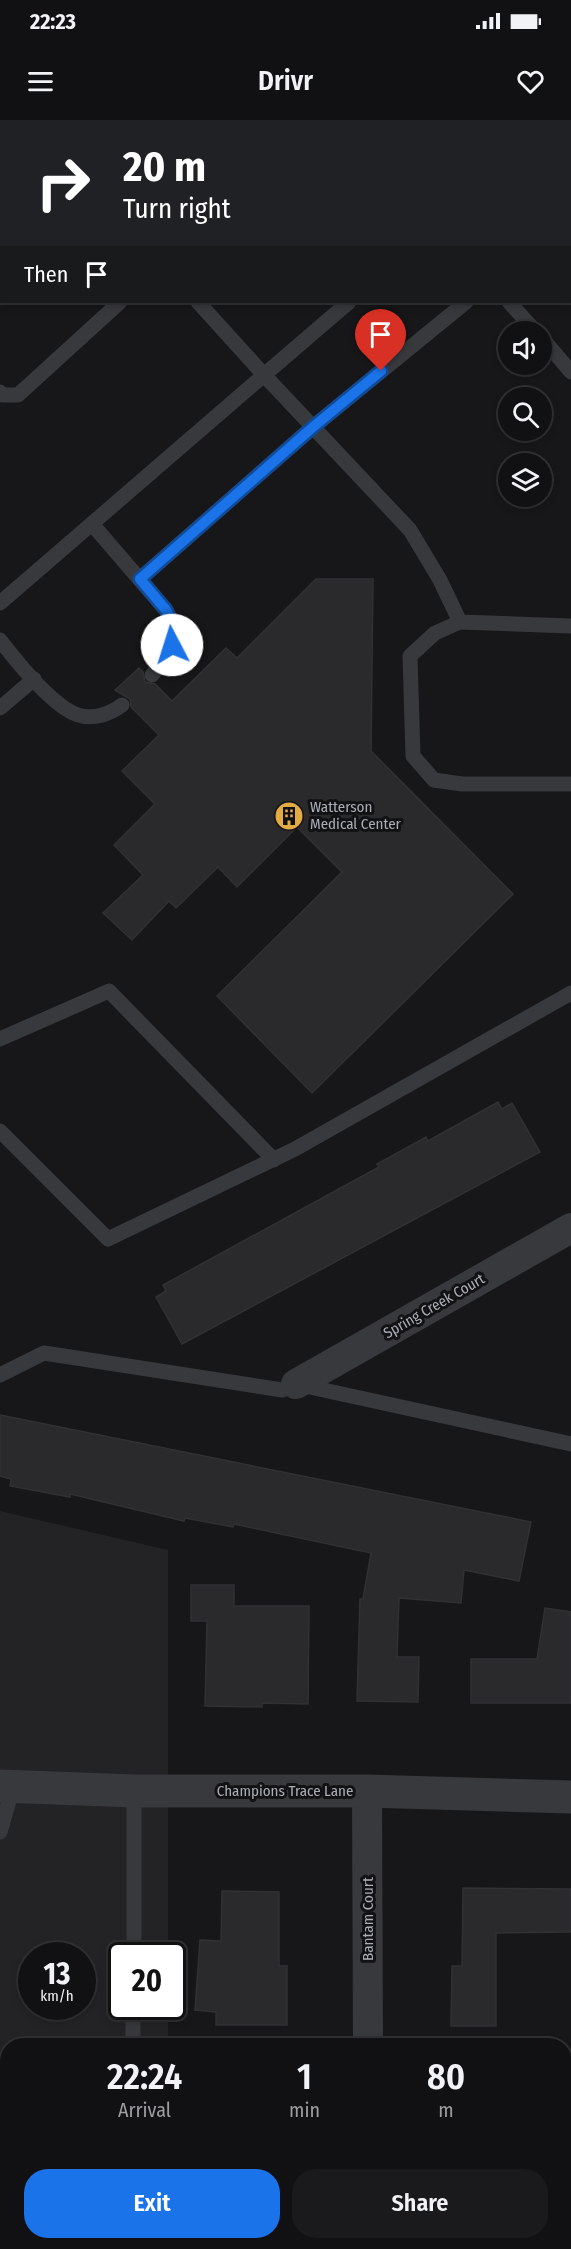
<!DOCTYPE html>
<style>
body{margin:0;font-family:"Fira Sans Condensed",sans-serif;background:#1a1a1c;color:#f1f3f6;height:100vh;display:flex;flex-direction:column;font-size:22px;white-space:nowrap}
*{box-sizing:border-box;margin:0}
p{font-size:20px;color:#9c9da0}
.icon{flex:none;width:33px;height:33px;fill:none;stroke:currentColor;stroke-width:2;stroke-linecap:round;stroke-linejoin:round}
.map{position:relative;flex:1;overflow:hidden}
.details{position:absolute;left:0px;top:1918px;width:572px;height:212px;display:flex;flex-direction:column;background:#111113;border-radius:24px 24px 0 0;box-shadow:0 3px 9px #0003,0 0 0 2px #303133}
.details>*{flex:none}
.banner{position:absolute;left:0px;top:0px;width:572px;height:183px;box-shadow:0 3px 9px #0003,0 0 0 2px #303133;background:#202124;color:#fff;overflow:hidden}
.tools{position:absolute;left:498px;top:201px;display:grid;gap:12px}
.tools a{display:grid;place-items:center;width:54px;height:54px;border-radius:50%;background:#111113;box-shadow:0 3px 9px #0003,0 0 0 2px #303133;font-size:30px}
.speed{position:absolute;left:18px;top:1822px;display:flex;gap:12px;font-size:30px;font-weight:700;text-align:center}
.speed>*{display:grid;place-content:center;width:78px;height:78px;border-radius:50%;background:#111113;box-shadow:0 3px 9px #0003,0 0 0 2px #303133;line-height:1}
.speed small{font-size:15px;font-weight:400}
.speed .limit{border:3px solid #111;border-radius:9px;background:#fff;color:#111}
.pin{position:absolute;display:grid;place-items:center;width:51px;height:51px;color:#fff;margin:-62px -26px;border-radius:50% 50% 50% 0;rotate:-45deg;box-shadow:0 0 6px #0007}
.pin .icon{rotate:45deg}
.me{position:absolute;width:66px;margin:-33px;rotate:355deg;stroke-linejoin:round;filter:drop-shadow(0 0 4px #0008)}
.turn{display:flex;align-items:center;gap:21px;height:126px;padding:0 24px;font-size:27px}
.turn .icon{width:78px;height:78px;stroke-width:2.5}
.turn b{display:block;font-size:42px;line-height:51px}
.then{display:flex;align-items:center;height:57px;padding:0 24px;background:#0003;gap:12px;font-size:22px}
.eta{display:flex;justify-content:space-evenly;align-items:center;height:102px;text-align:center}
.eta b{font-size:36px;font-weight:600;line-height:42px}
.action{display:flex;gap:12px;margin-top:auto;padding:12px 24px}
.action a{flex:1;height:69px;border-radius:24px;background:#1a73e8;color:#fff;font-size:24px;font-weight:600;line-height:69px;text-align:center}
.action a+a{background:#1a1a1c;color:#f1f3f6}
.status{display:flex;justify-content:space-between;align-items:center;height:42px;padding:0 30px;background:#111113;direction:ltr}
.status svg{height:16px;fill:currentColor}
header{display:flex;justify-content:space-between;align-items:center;height:78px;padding:0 24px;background:#111113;font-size:27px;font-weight:600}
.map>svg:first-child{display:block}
.built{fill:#232326;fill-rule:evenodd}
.building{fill:#2a2a2d;stroke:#313134;stroke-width:1.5}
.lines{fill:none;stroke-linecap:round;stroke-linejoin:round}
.service{stroke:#38393d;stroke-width:15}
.minor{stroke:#38393d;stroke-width:30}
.tertiary{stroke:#38393d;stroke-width:33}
.route-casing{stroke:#114b97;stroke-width:15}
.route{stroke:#1a73e8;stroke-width:10}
.labels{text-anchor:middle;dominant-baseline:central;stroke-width:6;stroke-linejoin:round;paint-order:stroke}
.poi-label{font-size:15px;fill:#aaaeb7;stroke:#121214;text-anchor:start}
.street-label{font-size:15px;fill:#aaaeb7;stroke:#121214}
</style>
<div class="status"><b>22:23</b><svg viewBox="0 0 49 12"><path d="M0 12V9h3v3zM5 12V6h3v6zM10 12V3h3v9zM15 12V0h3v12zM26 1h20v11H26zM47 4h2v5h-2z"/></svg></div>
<header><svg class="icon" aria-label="menu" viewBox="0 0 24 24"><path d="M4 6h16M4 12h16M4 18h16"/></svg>Drivr<svg class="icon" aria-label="heart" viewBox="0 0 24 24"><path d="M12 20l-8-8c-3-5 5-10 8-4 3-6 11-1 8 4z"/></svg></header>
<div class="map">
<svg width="571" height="2129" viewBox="0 0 571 2129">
<rect width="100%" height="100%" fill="#171719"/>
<!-- built -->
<path class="built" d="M0,1391L168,1430V1836H122V1887H168V1926H8V2122H167V2129H0ZM32,1836H82V1887H32Z"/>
<!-- building -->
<path class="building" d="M316,459H373L371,631L513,774L312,973L217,876L342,752L297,707L237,767L218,747L176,788L169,781L132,820L103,793L143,755L114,725L155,684L122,651L159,615L131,587L130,579L115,570L139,548L143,552L145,562L155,564L172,581L226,528L237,538Z
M498,982L502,989L512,983L540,1032L182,1224L156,1177L166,1171L163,1165L379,1047L377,1044L426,1017L428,1021Z
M0,1295L531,1402L519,1461L464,1450L461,1483L399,1478L397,1537H419L418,1582L357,1581L360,1479H363L371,1433L234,1404L233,1407L185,1398L184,1401L70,1374V1377L10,1366L11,1359L0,1356Z
M191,1465H234V1486H309L308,1584L262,1583V1587L205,1586L207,1501H191Z
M545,1488L571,1492V1583H471V1539H537Z
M463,1768L571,1769V1812L496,1813V1906H451L452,1846H462Z
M222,1771L279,1772V1846H287V1905H216V1892L195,1890L200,1820L221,1821Z"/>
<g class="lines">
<!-- service -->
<path class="service" d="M176,2L177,0
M282,2V0
M559,2L561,0
M0,169L2,167
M349,182L264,255L410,410L440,460L460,502L571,506
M509,182L536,212
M542,218L571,252
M0,272L3,275H18L120,182
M92,404L166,490C179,517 172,533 152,555
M140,459L313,307L466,182
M0,483L264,255L198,182
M460,502L435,513L410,536L413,636L434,660L462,664H571
M0,520C17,542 52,586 78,595C93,600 110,594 122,585
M0,588L34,559
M0,919L109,871L274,1040
M0,1011L108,1119L295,1029L571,873
M0,1255L44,1233L282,1270L296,1264L571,1324
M0,1712L13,1667
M134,1836V1671
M133,1926V1887
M117,2129V2122"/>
<!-- minor -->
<path class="minor" d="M296,1264L571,1108
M367,1671L368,1926
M368,2122V2129"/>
<!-- tertiary -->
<path class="tertiary" d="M0,1666L134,1671H367L571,1677"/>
</g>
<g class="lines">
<!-- route casing -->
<g class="route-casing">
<path id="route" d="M172,525L174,506L166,490L140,459L313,307L381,251"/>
</g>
<!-- route -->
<use href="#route" class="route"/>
</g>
<!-- icons -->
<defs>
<g id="building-disc" transform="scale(1.5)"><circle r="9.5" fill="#e3ab44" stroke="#121214"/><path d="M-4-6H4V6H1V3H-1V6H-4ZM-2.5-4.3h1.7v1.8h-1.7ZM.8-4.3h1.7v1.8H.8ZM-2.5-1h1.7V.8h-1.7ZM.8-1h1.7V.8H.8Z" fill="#111"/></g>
</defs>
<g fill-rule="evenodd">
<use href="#building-disc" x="289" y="696"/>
</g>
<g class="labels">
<!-- poi labels -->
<g class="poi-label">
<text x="310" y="687">Watterson<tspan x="310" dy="17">Medical Center</tspan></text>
</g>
<!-- street labels -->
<g class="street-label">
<text transform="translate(434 1186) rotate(-30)">Spring Creek Court</text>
<text x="285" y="1671">Champions Trace Lane</text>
<text transform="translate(368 1799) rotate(-90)">Bantam Court</text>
</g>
</g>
</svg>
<div class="tools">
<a><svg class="icon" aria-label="sound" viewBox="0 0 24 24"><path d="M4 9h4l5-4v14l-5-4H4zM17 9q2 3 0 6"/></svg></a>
<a><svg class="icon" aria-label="search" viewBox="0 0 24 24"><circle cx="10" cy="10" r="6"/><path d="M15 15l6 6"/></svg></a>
<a><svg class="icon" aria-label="layers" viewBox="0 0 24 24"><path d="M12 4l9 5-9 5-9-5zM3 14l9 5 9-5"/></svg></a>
</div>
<div class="speed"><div>13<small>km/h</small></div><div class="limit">20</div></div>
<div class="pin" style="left:381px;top:251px;background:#d93025"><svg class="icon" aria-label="arrive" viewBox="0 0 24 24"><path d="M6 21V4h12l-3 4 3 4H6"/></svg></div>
<svg class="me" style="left:172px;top:525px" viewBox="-20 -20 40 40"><circle r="19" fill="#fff"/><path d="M0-13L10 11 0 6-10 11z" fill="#1a73e8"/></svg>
<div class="banner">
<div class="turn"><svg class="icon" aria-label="right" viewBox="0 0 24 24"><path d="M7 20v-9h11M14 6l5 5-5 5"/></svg><div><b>20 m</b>Turn right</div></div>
<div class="then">Then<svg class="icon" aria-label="arrive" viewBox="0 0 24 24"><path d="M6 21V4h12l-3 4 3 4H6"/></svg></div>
</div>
<section class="details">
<div class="eta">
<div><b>22:24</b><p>Arrival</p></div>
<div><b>1</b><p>min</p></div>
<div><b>80</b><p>m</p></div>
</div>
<div class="action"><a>Exit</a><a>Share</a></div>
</section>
</div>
